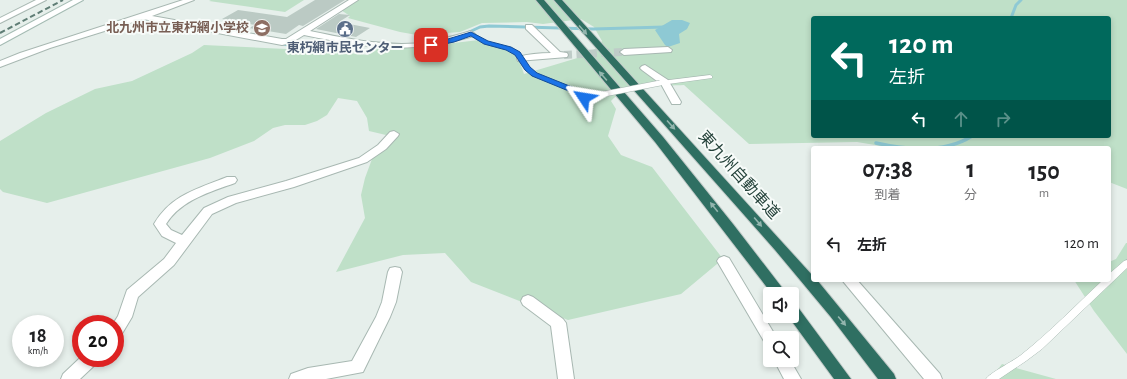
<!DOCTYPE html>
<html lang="ja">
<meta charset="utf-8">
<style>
body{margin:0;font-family:"Alegreya Sans","Noto Sans JP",sans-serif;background:#f2f2f2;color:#202124;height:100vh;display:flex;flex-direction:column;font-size:15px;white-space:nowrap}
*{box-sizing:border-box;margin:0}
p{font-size:13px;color:#757577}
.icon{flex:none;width:22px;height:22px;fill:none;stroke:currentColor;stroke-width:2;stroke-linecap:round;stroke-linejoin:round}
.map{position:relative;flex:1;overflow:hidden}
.side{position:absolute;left:811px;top:146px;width:300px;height:136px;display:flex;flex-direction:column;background:#fff;border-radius:4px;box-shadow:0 2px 6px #0003}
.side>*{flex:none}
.guide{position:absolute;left:811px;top:16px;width:300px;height:122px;border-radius:4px;box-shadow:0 2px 6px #0003;background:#00695c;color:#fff;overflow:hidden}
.buttons{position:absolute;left:763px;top:287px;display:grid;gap:8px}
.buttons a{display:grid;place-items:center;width:36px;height:36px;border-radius:4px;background:#fff;box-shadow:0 2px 6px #0003;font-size:20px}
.speed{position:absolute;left:12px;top:315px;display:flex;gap:8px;font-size:20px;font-weight:700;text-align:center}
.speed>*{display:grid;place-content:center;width:52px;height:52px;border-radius:50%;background:#fff;box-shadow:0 2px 6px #0003;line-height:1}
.speed small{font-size:10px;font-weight:400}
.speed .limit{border:6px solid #d22;background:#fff;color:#111}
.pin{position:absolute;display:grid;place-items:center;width:34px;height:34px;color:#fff;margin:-17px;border-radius:8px;box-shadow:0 2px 6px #0006}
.me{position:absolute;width:44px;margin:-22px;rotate:303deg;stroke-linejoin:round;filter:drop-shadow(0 0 3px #0008)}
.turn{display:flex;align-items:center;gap:14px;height:84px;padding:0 12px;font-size:18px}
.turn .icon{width:52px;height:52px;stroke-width:2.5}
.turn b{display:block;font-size:28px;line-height:34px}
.lanes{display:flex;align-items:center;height:38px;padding:0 12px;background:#0003;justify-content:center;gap:20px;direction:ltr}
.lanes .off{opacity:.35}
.eta{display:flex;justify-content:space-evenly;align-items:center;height:68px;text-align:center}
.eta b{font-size:24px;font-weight:700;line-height:28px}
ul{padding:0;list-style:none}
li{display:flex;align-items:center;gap:12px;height:60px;padding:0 12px}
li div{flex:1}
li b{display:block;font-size:15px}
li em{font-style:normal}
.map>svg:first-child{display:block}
.green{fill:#bfe0c8;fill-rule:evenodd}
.water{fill:#8ec9d4}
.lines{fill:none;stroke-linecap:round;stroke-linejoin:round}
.stream-far1{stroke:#8ec9d4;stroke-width:3}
.stream{stroke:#8ec9d4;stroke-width:3.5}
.building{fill:#bbcac4}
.minor-tunnel{stroke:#bfccc8;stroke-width:8;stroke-dasharray:8 4.5;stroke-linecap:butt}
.service-casing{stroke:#a8b8b2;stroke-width:1}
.minor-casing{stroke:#a8b8b2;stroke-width:2}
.secondary-casing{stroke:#a4bbb3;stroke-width:2}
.motorway-casing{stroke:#c2cac8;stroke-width:2}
.service{fill:#fff;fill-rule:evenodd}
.minor{fill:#fff;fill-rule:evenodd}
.secondary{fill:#fff;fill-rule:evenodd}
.motorway{fill:#2f6f62;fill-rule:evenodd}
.rail{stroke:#5f7d75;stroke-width:2;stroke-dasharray:5.5 3;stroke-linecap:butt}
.service-bridge-far1-casing{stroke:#a8b8b2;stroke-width:6;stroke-linecap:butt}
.service-bridge-casing{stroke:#a8b8b2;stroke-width:8;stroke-linecap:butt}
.service-bridge-far1{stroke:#fff;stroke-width:5}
.service-bridge{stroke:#fff;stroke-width:6}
.oneway{fill:#93b5ae}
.route{fill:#1a73e8;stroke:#114b97}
.labels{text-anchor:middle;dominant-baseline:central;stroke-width:4;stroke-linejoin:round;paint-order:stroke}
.far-education-label{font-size:13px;font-weight:bold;fill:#785e54;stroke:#f7fbf9;text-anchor:end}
.far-service-label{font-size:13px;font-weight:bold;fill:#4e5e75;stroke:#f7fbf9}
.street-label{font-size:16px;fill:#24423a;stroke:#f7fbf9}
</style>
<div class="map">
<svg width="1127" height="379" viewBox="0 0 1127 379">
<rect width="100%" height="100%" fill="#e6efeb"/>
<!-- green -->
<path class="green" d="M211,0H304L285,12L209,1Z
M356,0H1127V189L1109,182V148H893L857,142L749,144L684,85C665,86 624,85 611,101L616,109L608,136L621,155L652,167L723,259L681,294L568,320L471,282L445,253L403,255L336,272L365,218L361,195L365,178L372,159L392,142L386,135L369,131L367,118L357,101L338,98L327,115L317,121L305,125H285L273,128L254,141L210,158L47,203L3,192L0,189V141L46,113L95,89L132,81L192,53L204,45L329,51L368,55L376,47H420L479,40L507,49L518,57L524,74L584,56L598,47L602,41L594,27L581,19L543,24L527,22L482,23L460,32L417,35L400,32L348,18L350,16L341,10ZM813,18H1109V136H813Z
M1126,243H1127V354L1094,311L1074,280H1109V262L1116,259Z
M1002,364L1056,379H990Z"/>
<!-- water -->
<path class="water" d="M672,20H682L690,23L687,29L679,34L680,43L668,47L665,45L655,30Z"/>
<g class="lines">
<!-- stream-far1 -->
<path class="stream-far1" d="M140,18L175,25
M1011,18L1016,5L1021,0
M467,33L480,27L489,26L593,29L665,27
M279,43L288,45L295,40"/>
<!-- stream -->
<path class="stream" d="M876,143C907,150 944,154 972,136"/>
</g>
<!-- building -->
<path class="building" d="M315,0H345L303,26L299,25L286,34L249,28L255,25L222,19L238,10L287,17Z
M339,14L350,15L339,22L370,28L356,37L316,29Z"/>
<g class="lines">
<!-- minor-tunnel -->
<path class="minor-tunnel" d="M564,55L624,52"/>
<!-- service casing -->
<g class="service-casing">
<path id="service" d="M469,33H473L488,42L511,48L519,53L529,68L537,73L581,91L585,96L593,94L596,96L593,98L582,99L577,93L533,75L525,70L515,55L507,50L484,44L469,35Z
M710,75L712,76V78L661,85L658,83L661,81Z
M1127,260V268L1042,349L1026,361L999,379H986C988,374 1015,360 1021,355C1050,332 1076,305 1103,280H1109V274L1124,261Z"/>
</g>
<!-- minor casing -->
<g class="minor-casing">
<path id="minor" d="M36,0H46L0,23V18Z
M183,0H194L152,16L282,39H286L349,0H358L310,31C349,39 389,48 429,42C443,39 457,35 471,31L475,34L474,36C409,55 368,48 304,35L291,43L282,45L143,19L50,48L0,67V61L20,53Z
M526,25H532L560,52L567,53L568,55L567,57L518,61L517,59L518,57C529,54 539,53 551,53L526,29Z
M668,47L672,50L671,52L624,55L620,52L624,49Z
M645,65L668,80L681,102L680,104H672L661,84L642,70L640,68L642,66Z
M394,131L399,134L398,136L386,149L367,162L294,187L236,203L212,214L174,265L138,297L132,317L120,337L115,339V324H113L118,316L127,290L164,259L176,243L162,236L154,224C171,195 197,189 227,177H235L237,180L235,183C210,192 181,200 166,224L171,230L182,235L204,208L228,197L286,181L359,158L378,145L390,132Z
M724,256L729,258L775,335L777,338H770V345L765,343L717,261L719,258Z
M395,267L400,268L402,272L396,302L390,317L363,372L326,379H289L291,374L308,368L352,361L376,317L382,302L388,272L390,268Z
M842,280H857L940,374L942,379H924Z
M528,295L533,297L563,319L566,323L574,379H558L551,326L523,305L521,301L523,297Z
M81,357L99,358L97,363L80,379H61L63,374Z
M774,360H790L801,379H784Z"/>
</g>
<!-- secondary casing -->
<g class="secondary-casing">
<path id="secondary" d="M73,0H83L0,45V39Z"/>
</g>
<!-- motorway casing -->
<g class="motorway-casing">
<path id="motorway" d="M536,0H544L663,137L733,224L787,294H772L655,142Z
M554,0H562L813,276V280H817L894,374L896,379H878L830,316L775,250Z
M792,304L797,306L851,379H834L788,316H792Z"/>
</g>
<!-- service -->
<use href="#service" class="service"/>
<!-- minor -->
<use href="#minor" class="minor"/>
<!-- secondary -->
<use href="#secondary" class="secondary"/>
<!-- motorway -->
<use href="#motorway" class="motorway"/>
<!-- rail -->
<path class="rail" d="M0,33L63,0"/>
<!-- service-bridge-far1 casing -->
<g class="service-bridge-far1-casing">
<path id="service-bridge-far1" d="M594,96L660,83"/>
</g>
<!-- service-bridge casing -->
<g class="service-bridge-casing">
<path id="service-bridge" d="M593,96L599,95"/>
</g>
<!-- service-bridge-far1 -->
<use href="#service-bridge-far1" class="service-bridge-far1"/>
<!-- service-bridge -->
<use href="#service-bridge" class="service-bridge"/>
</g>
<!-- one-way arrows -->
<defs><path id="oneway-solid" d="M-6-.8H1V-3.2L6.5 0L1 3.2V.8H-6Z"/></defs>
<g class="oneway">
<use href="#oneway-solid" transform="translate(583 30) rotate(49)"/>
<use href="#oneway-solid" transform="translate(603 76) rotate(-131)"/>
<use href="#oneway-solid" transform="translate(671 125) rotate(48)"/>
<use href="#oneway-solid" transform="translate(714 207) rotate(-129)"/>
<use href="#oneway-solid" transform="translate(758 222) rotate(50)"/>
<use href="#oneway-solid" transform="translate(842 321) rotate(50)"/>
</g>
<!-- route -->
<path class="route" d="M471,32L488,41L511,47L520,52L530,67L537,73L582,91L587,98L586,100H581L576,94L532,76L525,70L515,55L506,50L484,44L471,36L454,42L431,47L428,45Z"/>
<!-- icons -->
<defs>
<g id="school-disc" transform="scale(0.9)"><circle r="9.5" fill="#8d6e63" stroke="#f7fbf9"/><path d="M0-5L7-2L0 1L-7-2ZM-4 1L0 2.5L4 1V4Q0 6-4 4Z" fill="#fff"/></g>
<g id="civic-disc" transform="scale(0.9)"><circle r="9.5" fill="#5c6f8a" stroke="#f7fbf9"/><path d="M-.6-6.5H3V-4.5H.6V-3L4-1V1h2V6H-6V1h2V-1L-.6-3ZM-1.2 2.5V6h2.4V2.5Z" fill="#fff"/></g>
</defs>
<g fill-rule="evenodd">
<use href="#school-disc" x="262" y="28"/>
<use href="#civic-disc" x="345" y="29"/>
</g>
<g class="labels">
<!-- far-education labels -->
<g class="far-education-label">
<text x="249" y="28">北九州市立東朽網小学校</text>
</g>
<!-- far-service labels -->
<g class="far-service-label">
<text x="345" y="48">東朽網市民センター</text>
</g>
<!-- street labels -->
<g class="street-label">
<text transform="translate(739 175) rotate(48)">東九州自動車道</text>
</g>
</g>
</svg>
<div class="buttons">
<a><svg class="icon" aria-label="sound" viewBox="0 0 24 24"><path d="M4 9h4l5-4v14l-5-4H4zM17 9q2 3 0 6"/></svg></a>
<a><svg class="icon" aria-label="search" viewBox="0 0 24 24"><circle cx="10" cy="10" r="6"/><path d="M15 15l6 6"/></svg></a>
</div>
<div class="speed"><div>18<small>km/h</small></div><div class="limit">20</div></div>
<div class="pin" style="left:431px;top:45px;background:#d93025"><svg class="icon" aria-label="arrive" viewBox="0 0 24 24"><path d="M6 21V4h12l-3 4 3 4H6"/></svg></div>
<svg class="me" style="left:584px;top:98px" viewBox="-20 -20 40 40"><path d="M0-17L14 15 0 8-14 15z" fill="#1a73e8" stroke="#fff" stroke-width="4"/></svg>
<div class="guide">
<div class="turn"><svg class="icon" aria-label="left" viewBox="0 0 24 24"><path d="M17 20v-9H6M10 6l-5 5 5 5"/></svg><div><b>120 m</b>左折</div></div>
<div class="lanes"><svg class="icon" aria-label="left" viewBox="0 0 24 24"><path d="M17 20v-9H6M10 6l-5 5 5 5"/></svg><svg class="icon off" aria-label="ahead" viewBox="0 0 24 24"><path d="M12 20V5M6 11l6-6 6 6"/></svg><svg class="icon off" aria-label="right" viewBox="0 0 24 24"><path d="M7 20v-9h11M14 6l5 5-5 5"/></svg></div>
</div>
<section class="side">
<div class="eta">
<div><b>07:38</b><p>到着</p></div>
<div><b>1</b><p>分</p></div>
<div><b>150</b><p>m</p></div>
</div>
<ul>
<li><svg class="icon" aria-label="left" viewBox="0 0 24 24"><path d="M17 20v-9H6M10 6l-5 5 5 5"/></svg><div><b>左折</b></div><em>120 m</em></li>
</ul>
</section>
</div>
